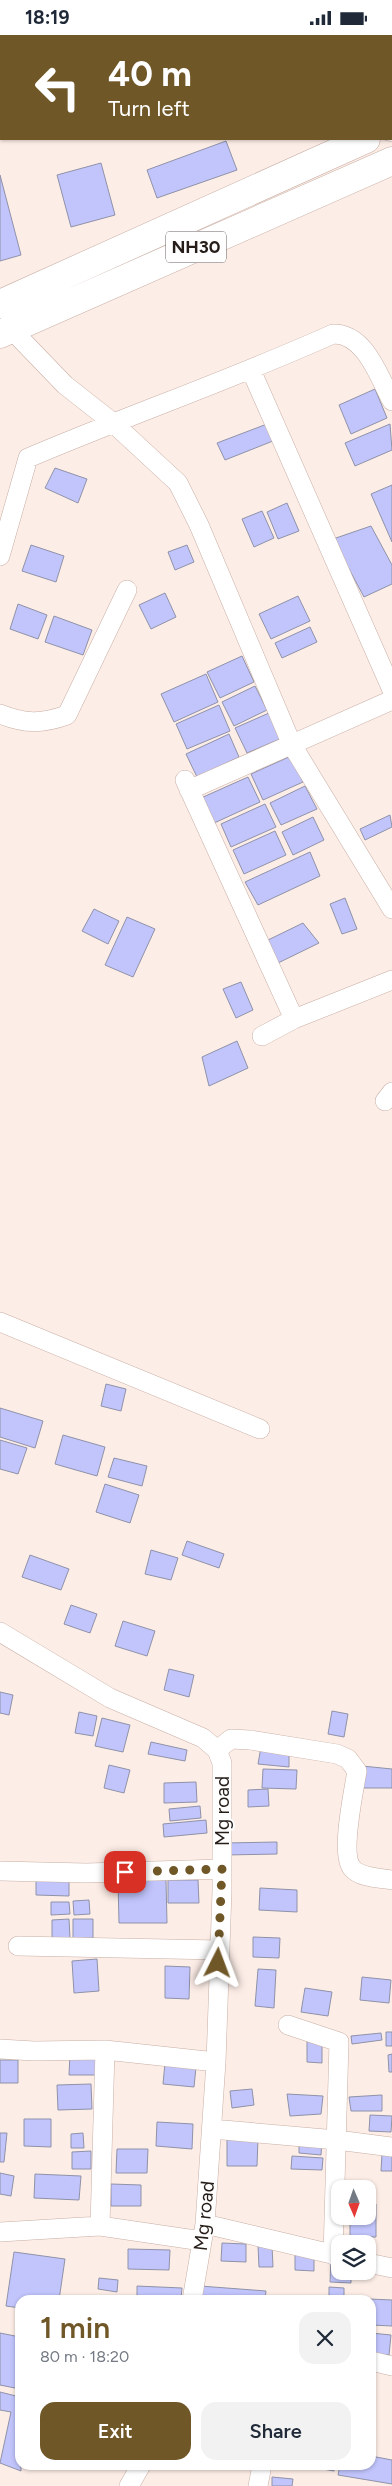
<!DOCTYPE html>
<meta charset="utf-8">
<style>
body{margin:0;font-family:Figtree,sans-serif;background:#f2f2f3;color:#1f2937;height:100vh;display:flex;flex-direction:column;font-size:19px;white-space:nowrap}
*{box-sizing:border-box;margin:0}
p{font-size:16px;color:#747a83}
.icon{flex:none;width:28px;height:28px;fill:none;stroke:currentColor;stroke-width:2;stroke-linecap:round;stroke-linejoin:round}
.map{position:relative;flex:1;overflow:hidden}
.side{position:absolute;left:15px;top:2260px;width:361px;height:175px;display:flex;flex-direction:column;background:#fff;border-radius:15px;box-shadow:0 1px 4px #0004}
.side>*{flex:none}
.top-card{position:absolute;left:0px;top:0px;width:392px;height:105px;box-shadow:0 1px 4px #0004;background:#705728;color:#fff;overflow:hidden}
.needle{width:32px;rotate:178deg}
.controls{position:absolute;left:331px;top:2145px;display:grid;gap:10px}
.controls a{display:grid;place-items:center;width:45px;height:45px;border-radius:10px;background:#fff;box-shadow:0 1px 4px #0004;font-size:25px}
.pin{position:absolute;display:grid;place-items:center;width:42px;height:42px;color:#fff;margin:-21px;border-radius:10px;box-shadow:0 2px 8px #0006}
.me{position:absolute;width:55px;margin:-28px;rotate:3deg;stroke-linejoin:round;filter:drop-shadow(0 0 4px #0008)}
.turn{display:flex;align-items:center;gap:18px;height:105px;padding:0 25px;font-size:22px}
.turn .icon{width:65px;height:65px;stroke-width:2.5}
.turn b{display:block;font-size:35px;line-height:42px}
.round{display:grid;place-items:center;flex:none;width:52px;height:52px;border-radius:15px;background:#f2f2f3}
.summary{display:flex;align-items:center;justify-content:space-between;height:85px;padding:0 25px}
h1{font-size:30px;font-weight:600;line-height:38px;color:#705728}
.primary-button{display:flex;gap:10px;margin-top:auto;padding:10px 25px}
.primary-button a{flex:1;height:58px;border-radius:15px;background:#705728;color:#fff;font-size:20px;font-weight:600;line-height:58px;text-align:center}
.primary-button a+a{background:#f2f2f3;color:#1f2937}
.status{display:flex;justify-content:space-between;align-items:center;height:35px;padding:0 25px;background:#fff;direction:ltr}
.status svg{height:14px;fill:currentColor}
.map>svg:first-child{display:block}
.building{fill:#c1c5fc;stroke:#8f92a8}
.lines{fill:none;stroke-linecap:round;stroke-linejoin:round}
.street-casing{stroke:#c8afa5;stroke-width:20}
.highway-casing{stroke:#c8afa5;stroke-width:29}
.street{stroke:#fff;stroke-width:19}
.highway{stroke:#fff;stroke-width:28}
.route{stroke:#705728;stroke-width:9;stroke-dasharray:0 16.2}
.labels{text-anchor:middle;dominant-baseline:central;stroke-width:4;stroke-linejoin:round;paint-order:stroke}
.shield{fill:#fefefe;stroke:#67605e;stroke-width:1}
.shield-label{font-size:18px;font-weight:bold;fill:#261d19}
.street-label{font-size:19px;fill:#261d19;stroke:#fefefe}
</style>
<div class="status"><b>18:19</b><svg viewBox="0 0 49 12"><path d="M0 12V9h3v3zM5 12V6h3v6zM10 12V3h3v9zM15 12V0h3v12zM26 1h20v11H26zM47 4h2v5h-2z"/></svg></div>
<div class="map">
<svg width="392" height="2451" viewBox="0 0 392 2451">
<rect width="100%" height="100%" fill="#fdede7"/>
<!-- building -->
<path class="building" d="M362,0H392V42L391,1Z
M226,106L237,135L157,163L147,135Z
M101,128L115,180L71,192L57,140Z
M0,140L21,220L0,226Z
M375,354L387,383L351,399L339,370Z
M267,389L273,406L225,425L217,408Z
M390,389L392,415L355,431L345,408Z
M55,433L87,444L78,468L45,453Z
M392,450V507L371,459Z
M287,468L299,496L278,504L267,477Z
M262,476L274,503L254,512L242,484Z
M371,491L392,530V549L364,562L333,504Z
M31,510L64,521L56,547L22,536Z
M187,510L194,527L175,535L168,517Z
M165,558L176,582L151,594L139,570Z
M298,561L310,586L271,604L259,579Z
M18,569L47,580L38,604L10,594Z
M54,581L92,595L83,620L45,607Z
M310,592L317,607L282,623L275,608Z
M242,621L254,647L220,663L207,637Z
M206,639L218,667L174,687L161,659Z
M255,651L267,675L234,691L222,667Z
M219,670L230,696L187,714L176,689Z
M269,678L280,704L247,718L235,693Z
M229,699L239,722L197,742L186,719Z
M291,721L303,747L263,765L251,739Z
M248,742L260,767L212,789L201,763Z
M305,751L317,774L281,790L270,768Z
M265,769L276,792L231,812L221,789Z
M390,780L392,792L365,805L360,794Z
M313,782L324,805L293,820L282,797Z
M275,796L286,820L244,839L233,815Z
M310,817L320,841L258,870L245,847Z
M345,863L357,894L342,899L330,869Z
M94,874L119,886L108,909L82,896Z
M127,882L155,894L133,942L105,930Z
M303,888L319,908L278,928L268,905Z
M241,947L253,975L236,983L223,954Z
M237,1006L248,1033L209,1051L202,1022Z
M106,1349L126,1354L121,1376L101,1371Z
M0,1373L43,1386L35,1413L0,1402Z
M63,1400L105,1412L97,1441L55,1429Z
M0,1405L27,1413L18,1439L0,1434Z
M114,1423L147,1431L142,1451L108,1442Z
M105,1449L139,1460L130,1488L96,1477Z
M187,1506L224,1519L219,1533L182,1520Z
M151,1515L178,1523L171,1545L145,1539Z
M30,1520L69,1534L61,1555L22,1542Z
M71,1570L97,1579L90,1598L64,1589Z
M123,1586L155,1596L147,1621L115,1611Z
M169,1634L194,1640L189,1662L164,1655Z
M0,1657L13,1660L9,1680L0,1678Z
M332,1676L348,1679L344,1702L328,1699Z
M79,1677L97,1681L93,1701L75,1698Z
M102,1683L130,1690L123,1717L95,1711Z
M151,1707L187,1715L185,1726L148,1719Z
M261,1712L289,1716V1732L258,1729Z
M109,1730L130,1735L124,1758L104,1753Z
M362,1731L392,1734V1753H362Z
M263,1734L297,1735L296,1754L262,1753Z
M196,1747L197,1767L164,1768V1748Z
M268,1754L269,1771L248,1772V1755Z
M200,1771L201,1783L170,1786L169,1774Z
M206,1785L207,1798L164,1802L163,1789Z
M277,1807V1819L226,1820V1808Z
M36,1842H69V1861L36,1860Z
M166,1845L167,1888H119L118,1846Z
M168,1845H198L199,1868H168Z
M260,1853L297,1855V1877L259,1875Z
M89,1865L90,1879L74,1880L73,1866Z
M51,1867H69L70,1879L51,1880Z
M69,1884L70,1903H52V1885Z
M73,1884H93V1903L73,1904Z
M253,1902L280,1903L279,1923L253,1922Z
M97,1924L99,1956L74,1958L72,1926Z
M165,1931L190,1932L189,1964L165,1963Z
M258,1934L276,1935L274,1973L255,1971Z
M362,1942L391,1945L389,1968L360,1965Z
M305,1953L332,1957L328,1981L301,1977Z
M386,1997H392V2011H386Z
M381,1998L382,2005L352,2009L351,2001Z
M307,2005L322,2006V2028L307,2027Z
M70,2019H96V2040H69Z
M392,2019V2037H389L388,2020Z
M0,2025H18V2048H0Z
M165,2028L196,2032L194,2052L163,2049Z
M91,2049L92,2074L58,2075L57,2050Z
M252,2054L254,2070L232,2073L230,2056Z
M287,2059L323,2061L321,2079L290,2081Z
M382,2060V2076H351L349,2062Z
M370,2080L392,2081L391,2097L369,2096Z
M24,2084H51V2112L24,2111Z
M157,2087L193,2089L192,2114L156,2111Z
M0,2098H7L4,2127H0Z
M83,2098L84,2113H71V2099Z
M227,2103H258L257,2131H227Z
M299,2103L322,2105L321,2120L299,2118Z
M117,2114H148L147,2138H116Z
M91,2116V2134H72V2117Z
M382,2119L392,2120V2136H381Z
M292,2121L323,2123L322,2135L291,2134Z
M0,2138L14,2141L11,2161L0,2159Z
M35,2139L81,2141L79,2165L34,2163Z
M111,2149L141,2150V2171H111Z
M368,2169H376V2202H350V2181H368Z
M222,2208L246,2209V2227L221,2226Z
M258,2211H272L273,2232H259Z
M128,2214L170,2215L169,2235L128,2234Z
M14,2217L65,2224L59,2265H20V2273L6,2271Z
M295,2219L314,2220V2236L295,2235Z
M331,2225H340V2236H351V2248L330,2247Z
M99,2243L118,2245L117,2257L98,2254Z
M137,2251L182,2253L181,2265H137Z
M200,2251L266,2256L265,2265H199Z
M329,2252L344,2253V2265H329Z
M369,2264L392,2265V2291L371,2290V2265Z
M0,2298L20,2302V2354L0,2350Z
M371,2298L391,2300L389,2320H371Z
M0,2357L20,2362L21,2436L0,2428L11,2377L0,2375Z
M371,2421L392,2425V2449L338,2440L340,2430H371Z
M300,2430H335L334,2436Z
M272,2442L293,2444L292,2451H272Z"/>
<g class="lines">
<!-- street casing -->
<g class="street-casing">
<path id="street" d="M11,294L65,350L112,387L178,448L199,490L292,710L392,874
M251,335L392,655
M0,521L28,423C129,380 233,344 333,299C365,298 379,342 392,366
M0,679C25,689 42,689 67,680L127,555
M185,745L294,984
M189,755L392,665
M262,1001L294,984L392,945
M385,1066L392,1057
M0,1287L260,1394
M0,1597L110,1663L203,1703L217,1715L222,1728V1856L216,2027L205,2189L192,2265
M217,1715L231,1704L250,1705L337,1719L348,1724L357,1736C354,1755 340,1819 352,1833C360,1843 380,1843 392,1845
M0,1836L86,1838L222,1834
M18,1911L219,1915
M288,1990L339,2007L333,2220
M0,2014L34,2016L105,2015L216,2027
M212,2094L337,2105L392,2112
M205,2189L340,2221
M100,2191L105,2015
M0,2197L100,2191L202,2206
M368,2228L392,2233
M371,2326L392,2331
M129,2451L141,2430
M258,2451L262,2430"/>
</g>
<!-- highway casing -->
<g class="highway-casing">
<path id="highway" d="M391,92H392
M0,269L366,104
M0,299L392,126"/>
</g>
<!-- street -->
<use href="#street" class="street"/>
<!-- highway -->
<use href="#highway" class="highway"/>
</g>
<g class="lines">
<!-- route -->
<path class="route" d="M125,1837L222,1834L218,1928"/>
</g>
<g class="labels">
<!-- shield labels -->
<rect class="shield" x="166" y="196.5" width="60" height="31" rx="4"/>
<g class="shield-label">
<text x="196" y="212">NH30</text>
</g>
<!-- street labels -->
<g class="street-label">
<text transform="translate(222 1776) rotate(-90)">Mg road</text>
<text transform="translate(204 2181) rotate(-84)">Mg road</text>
</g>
</g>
</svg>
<div class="controls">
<a><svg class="needle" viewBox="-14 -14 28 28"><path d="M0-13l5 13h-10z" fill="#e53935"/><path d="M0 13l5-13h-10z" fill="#747a83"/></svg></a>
<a><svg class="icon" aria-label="layers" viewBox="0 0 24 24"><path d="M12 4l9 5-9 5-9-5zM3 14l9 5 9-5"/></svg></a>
</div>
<div class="pin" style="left:125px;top:1837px;background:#d93025"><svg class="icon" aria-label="arrive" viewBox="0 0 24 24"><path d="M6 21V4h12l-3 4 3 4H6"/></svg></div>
<svg class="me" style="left:218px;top:1928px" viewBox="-20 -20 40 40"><path d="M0-17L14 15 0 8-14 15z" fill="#705728" stroke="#fff" stroke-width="4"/></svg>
<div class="top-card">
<div class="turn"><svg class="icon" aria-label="left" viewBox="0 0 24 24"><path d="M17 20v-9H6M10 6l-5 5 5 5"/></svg><div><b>40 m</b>Turn left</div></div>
</div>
<section class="side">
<div class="summary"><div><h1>1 min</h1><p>80 m · 18:20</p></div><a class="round"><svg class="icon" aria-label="close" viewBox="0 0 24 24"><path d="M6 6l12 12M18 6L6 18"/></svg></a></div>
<div class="primary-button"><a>Exit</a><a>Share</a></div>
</section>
</div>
